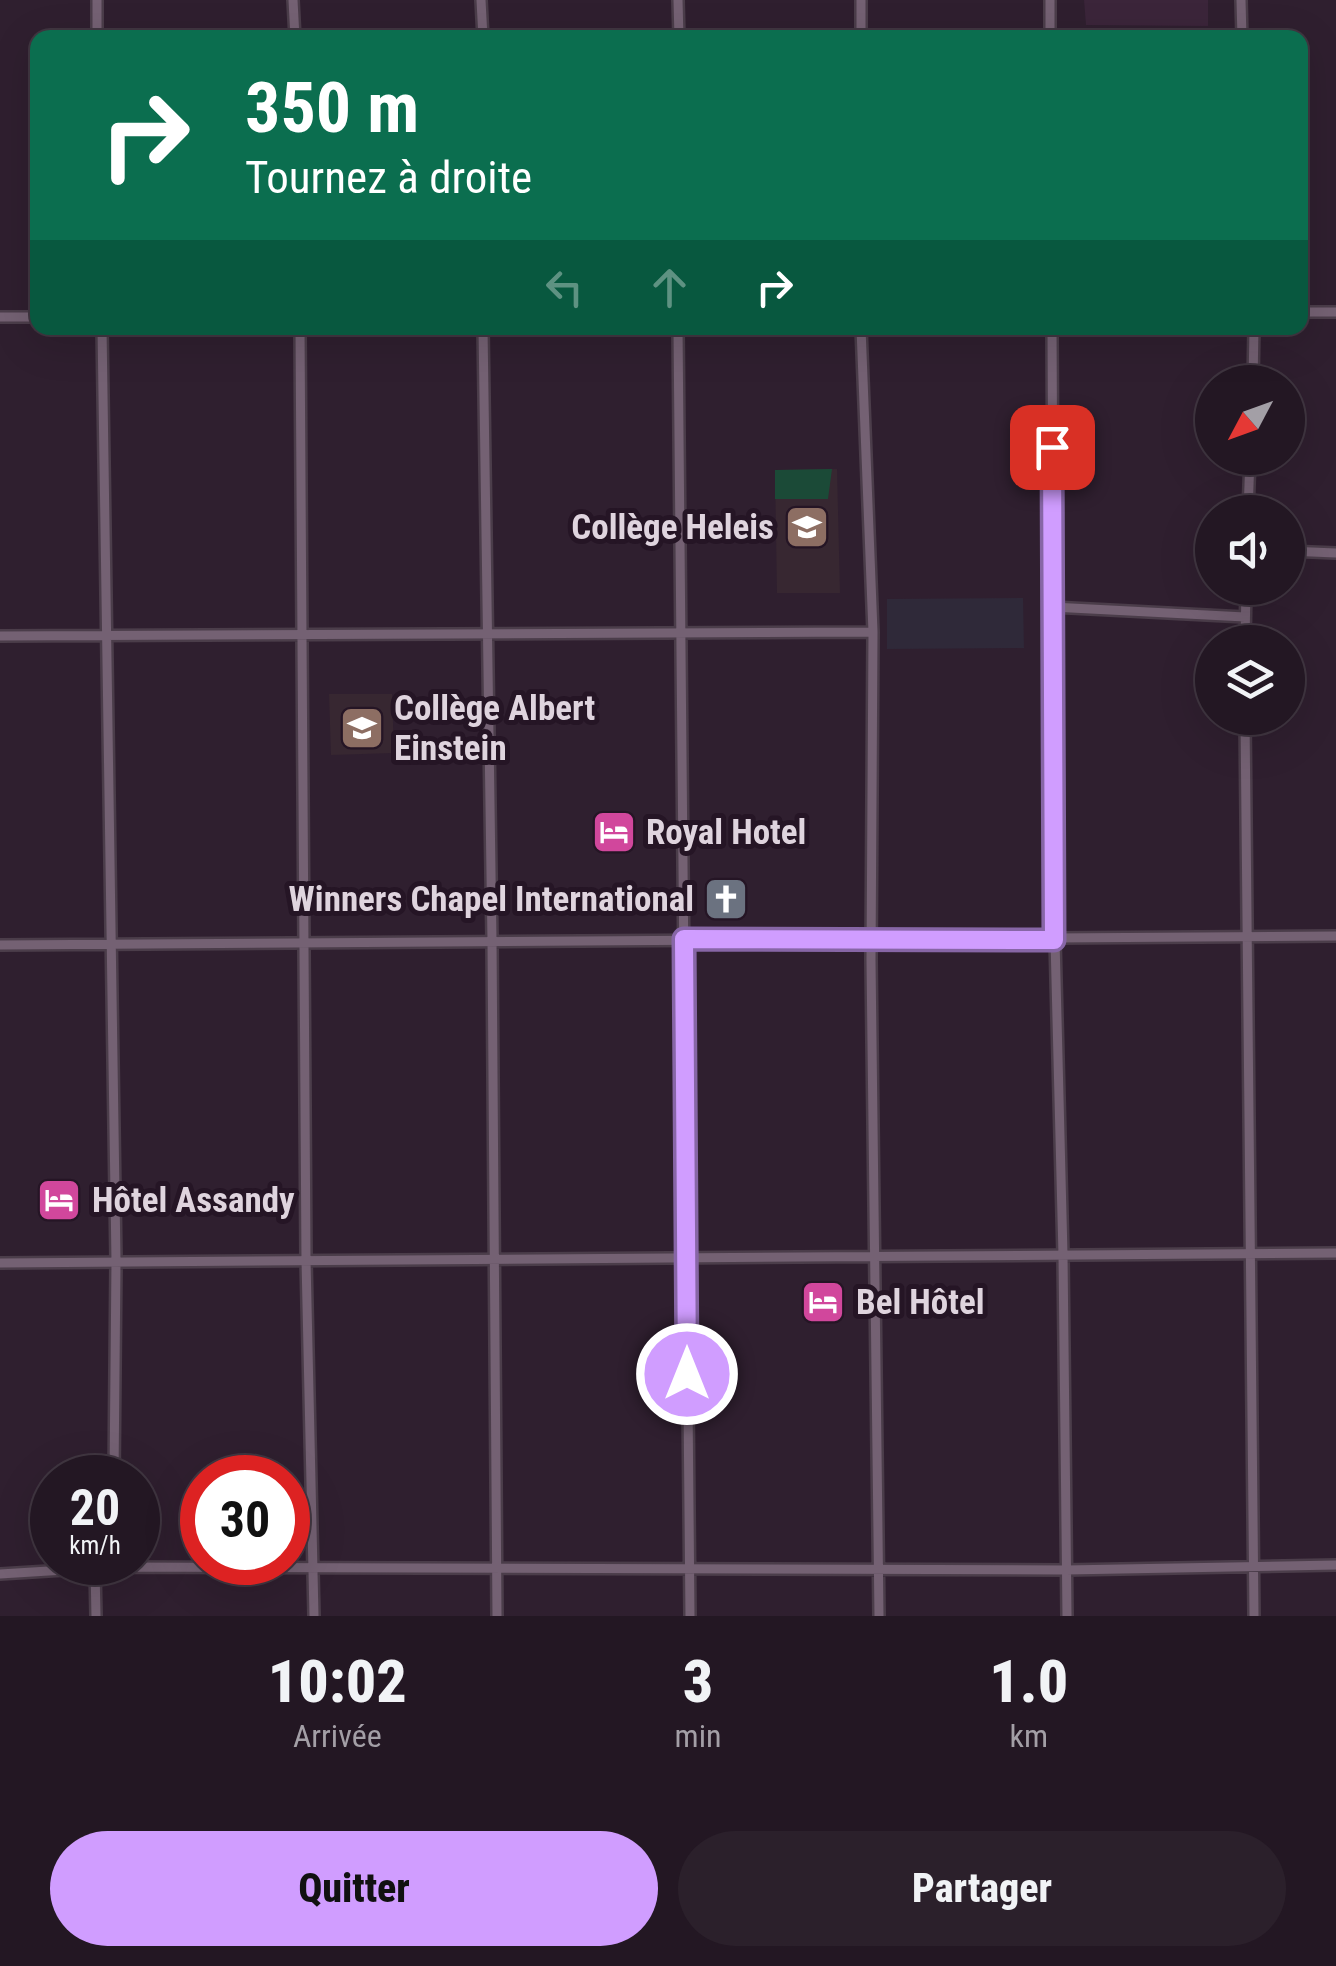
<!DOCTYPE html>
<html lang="fr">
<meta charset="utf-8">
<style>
body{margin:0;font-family:"Roboto Condensed",sans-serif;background:#2b202b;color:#f1f3f6;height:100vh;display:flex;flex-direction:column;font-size:38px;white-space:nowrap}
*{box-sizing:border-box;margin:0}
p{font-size:32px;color:#a39fa6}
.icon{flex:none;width:55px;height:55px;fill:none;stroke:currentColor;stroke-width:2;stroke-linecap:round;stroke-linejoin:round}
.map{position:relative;height:1616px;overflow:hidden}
.drawer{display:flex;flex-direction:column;background:#231723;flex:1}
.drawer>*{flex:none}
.top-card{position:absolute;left:30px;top:30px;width:1278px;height:305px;border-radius:20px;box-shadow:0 10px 40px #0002,0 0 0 2px #403641;background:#0b6e4f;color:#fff;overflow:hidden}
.needle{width:65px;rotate:229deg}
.buttons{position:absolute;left:1195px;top:365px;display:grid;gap:20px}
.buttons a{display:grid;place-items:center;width:110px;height:110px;border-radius:50%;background:#231723;box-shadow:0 10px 40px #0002,0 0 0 2px #403641;font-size:50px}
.speed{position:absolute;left:30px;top:1455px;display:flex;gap:20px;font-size:50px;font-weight:700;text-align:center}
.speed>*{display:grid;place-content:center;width:130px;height:130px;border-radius:50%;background:#231723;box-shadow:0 10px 40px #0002,0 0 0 2px #403641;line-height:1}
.speed small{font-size:25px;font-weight:400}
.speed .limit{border:15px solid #d22;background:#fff;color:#111}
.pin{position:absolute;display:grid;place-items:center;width:85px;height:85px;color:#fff;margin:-42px;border-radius:20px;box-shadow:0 5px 15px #0006}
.me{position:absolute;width:110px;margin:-55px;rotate:0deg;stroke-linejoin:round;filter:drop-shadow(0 0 8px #0008)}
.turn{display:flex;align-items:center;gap:35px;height:210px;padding:0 50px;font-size:45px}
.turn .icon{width:130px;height:130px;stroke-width:2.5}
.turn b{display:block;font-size:70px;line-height:85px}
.lanes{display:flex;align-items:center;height:95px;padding:0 50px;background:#0003;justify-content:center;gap:50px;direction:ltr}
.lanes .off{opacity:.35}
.eta{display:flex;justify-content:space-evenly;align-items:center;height:170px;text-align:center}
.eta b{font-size:60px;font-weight:800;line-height:70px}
.cta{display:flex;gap:20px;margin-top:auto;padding:20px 50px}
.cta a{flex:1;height:115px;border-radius:60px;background:#d09dff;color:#111;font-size:40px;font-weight:800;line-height:115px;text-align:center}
.cta a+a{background:#2b202b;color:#f1f3f6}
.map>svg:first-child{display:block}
.commercial{fill:#2f2939}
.built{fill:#3b253a}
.education{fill:#372731}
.park{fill:#1b4a37}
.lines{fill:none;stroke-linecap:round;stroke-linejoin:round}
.minor-casing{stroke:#4b3d4a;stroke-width:14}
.minor{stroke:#746173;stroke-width:9}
.route-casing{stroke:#8766a6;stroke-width:25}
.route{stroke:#d09dff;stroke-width:18}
.labels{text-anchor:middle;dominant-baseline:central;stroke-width:10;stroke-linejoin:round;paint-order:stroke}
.poi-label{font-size:35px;font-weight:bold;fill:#dfd4de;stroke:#251525;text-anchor:start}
</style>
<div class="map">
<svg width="1336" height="1616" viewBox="0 0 1336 1616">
<rect width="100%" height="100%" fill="#2f1f2f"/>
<!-- commercial -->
<path class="commercial" d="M1023,598L1024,648L887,649V599Z"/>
<!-- built -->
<path class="built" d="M1084,0H1208V26L1086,25Z"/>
<!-- education -->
<path class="education" d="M837,469L840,593H777L775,470Z
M329,694H392L394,753L331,755Z"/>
<!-- park -->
<path class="park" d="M832,469L828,499H775V470Z"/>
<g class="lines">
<!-- minor casing -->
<g class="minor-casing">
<path id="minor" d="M97,0V38
M293,0L295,38
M481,0L483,38
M678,0L679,38
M1050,0V38
M1241,0L1242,38
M861,38V0
M1300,312H1336
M0,317H38
M102,328L116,1261L114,1478
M300,328L306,1260L314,1616
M483,328L492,941L497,1616
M678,328L690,1616
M861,328L873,632L871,960L879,1616
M1052,328L1055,940L1063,1255L1067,1616
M1253,382L1254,328
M1248,512L1250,458
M1288,551L1336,553
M1052,607L1245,617
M0,636L873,632
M1245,642L1246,588
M1245,718L1254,1616
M0,945L1336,936
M0,1263L1336,1253
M95,1569L96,1616
M0,1574L113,1567L1066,1570L1336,1565"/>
</g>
<!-- minor -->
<use href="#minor" class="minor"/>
</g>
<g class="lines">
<!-- route casing -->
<g class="route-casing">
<path id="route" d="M687,1374L684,939L1054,940L1052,447"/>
</g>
<!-- route -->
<use href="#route" class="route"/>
</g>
<!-- icons -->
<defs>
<g id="school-square" transform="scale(2.25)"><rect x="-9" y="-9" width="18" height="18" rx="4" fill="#8d6e63" stroke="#251525"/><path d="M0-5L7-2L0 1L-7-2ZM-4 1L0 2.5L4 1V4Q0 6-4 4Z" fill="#fff"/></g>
<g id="hotel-square" transform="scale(2.25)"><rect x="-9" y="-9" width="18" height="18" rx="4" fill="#d1479c" stroke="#251525"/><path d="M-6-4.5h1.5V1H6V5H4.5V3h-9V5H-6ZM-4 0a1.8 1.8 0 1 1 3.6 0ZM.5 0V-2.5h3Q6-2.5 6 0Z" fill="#fff"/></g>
<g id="church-square" transform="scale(2.25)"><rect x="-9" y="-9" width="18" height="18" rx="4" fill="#6b7280" stroke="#251525"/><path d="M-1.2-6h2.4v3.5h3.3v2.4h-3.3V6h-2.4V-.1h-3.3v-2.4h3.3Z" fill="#fff"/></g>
</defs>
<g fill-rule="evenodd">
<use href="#school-square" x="807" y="527"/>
<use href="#school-square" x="362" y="728"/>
<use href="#hotel-square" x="614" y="832"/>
<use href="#church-square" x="726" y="899"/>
<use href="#hotel-square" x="59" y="1200"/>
<use href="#hotel-square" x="823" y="1302"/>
</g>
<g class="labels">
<!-- poi labels -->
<g class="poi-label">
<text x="774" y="527" text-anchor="end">Collège Heleis</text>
<text x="394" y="708">Collège Albert<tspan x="394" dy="40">Einstein</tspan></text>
<text x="646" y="832">Royal Hotel</text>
<text x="694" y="899" text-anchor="end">Winners Chapel International</text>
<text x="92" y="1200">Hôtel Assandy</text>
<text x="856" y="1302">Bel Hôtel</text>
</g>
</g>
</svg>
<div class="buttons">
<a><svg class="needle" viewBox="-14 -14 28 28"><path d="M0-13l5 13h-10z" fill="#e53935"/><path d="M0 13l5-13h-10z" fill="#a39fa6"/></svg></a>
<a><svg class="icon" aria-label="sound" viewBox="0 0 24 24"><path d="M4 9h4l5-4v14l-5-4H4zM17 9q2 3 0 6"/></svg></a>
<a><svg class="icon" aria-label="layers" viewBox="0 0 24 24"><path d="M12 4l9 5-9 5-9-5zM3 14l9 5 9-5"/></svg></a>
</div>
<div class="speed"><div>20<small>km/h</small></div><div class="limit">30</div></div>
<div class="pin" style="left:1052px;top:447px;background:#d93025"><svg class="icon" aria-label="arrive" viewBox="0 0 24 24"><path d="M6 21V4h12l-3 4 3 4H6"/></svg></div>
<svg class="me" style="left:687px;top:1374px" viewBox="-20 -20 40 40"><circle r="17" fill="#d09dff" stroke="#fff" stroke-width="3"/><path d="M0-11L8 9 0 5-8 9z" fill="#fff"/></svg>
<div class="top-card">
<div class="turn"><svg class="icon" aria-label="right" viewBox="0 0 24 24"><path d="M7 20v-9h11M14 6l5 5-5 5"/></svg><div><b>350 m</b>Tournez à droite</div></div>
<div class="lanes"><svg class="icon off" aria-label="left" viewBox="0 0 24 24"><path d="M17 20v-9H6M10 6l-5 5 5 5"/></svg><svg class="icon off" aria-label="ahead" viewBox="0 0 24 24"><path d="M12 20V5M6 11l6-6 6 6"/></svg><svg class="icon" aria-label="right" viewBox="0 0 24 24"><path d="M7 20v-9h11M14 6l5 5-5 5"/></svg></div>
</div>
</div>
<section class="drawer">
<div class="eta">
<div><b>10:02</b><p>Arrivée</p></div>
<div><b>3</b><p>min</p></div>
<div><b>1.0</b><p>km</p></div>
</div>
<div class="cta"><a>Quitter</a><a>Partager</a></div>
</section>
